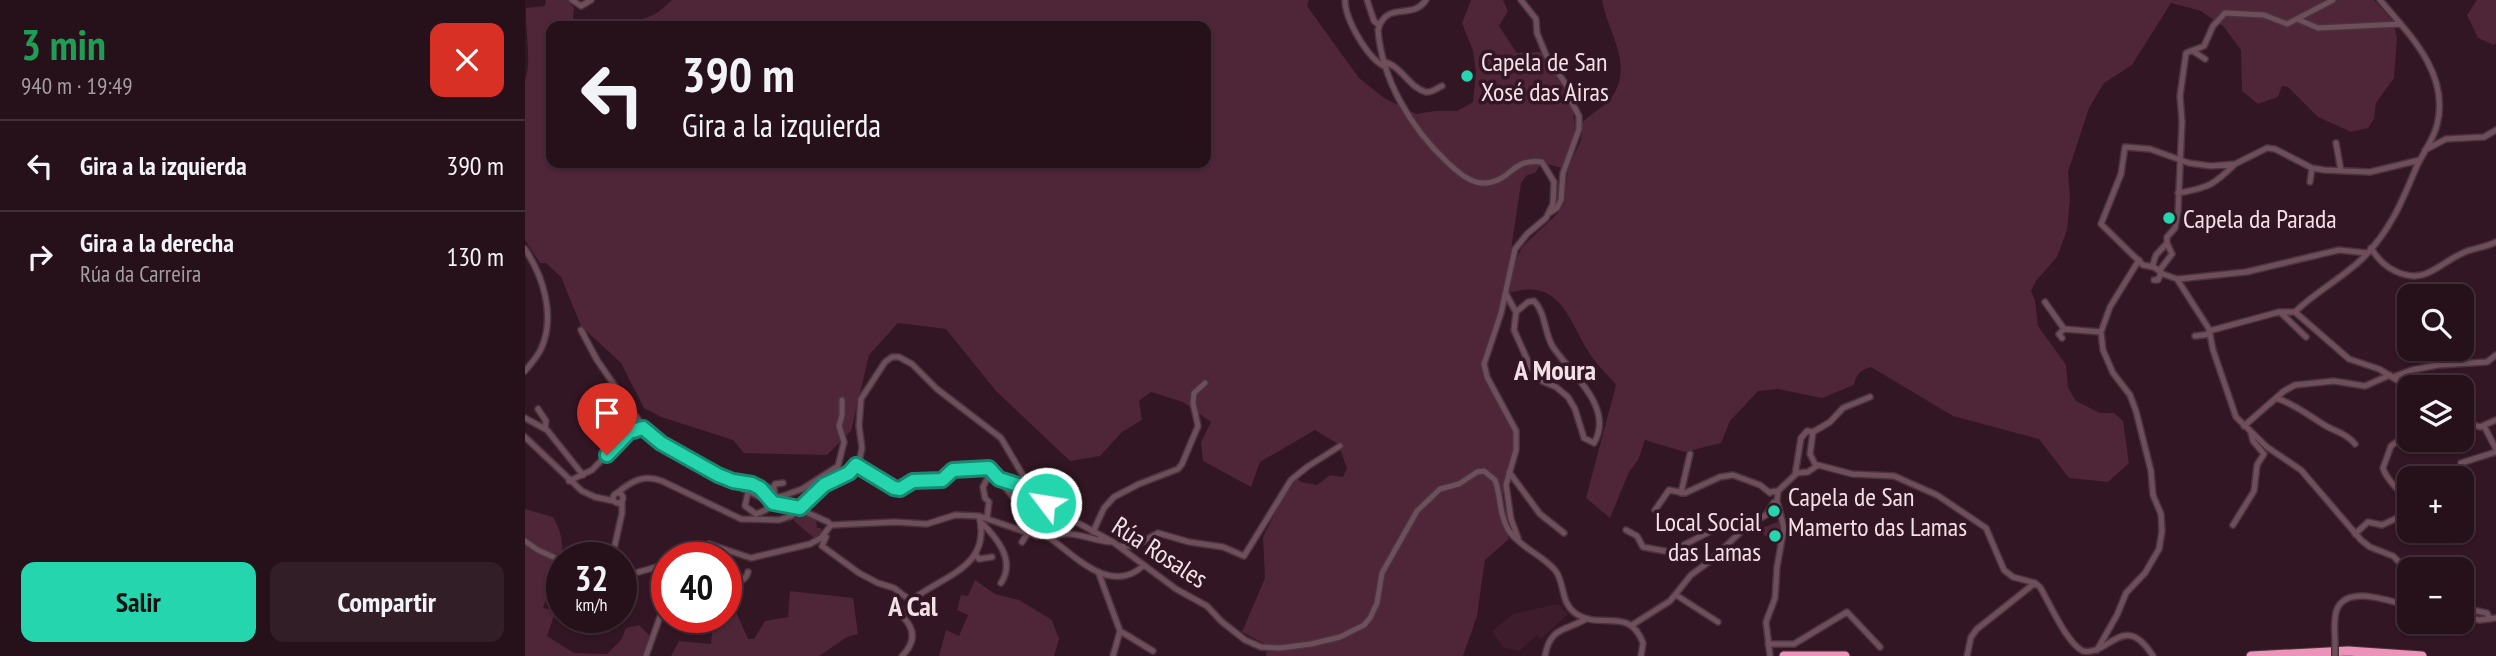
<!DOCTYPE html>
<html lang="es">
<meta charset="utf-8">
<style>
body{margin:0;font-family:"PT Sans Narrow",sans-serif;background:#321e27;color:#f1f3f6;height:100vh;display:flex;flex-direction:column;font-size:26px;white-space:nowrap}
*{box-sizing:border-box;margin:0}
p{font-size:23px;color:#a49da2}
.icon{flex:none;width:38px;height:38px;fill:none;stroke:currentColor;stroke-width:2;stroke-linecap:round;stroke-linejoin:round}
.map{position:relative;flex:1;overflow:hidden}
.panel{display:flex;flex-direction:column;background:#26101a;width:525px}
.panel>*{flex:none}
.hud{position:absolute;left:21px;top:21px;width:665px;height:147px;border-radius:14px;box-shadow:0 2px 5px #0004,0 0 0 2px #423039;background:#26101a;color:#f1f3f6;overflow:hidden}
.tools{position:absolute;left:1872px;top:284px;display:grid;gap:14px}
.tools a{display:grid;place-items:center;width:77px;height:77px;border-radius:14px;background:#26101a;box-shadow:0 2px 5px #0004,0 0 0 2px #423039;font-size:35px}
.speed{position:absolute;left:21px;top:542px;display:flex;gap:14px;font-size:35px;font-weight:700;text-align:center}
.speed>*{display:grid;place-content:center;width:91px;height:91px;border-radius:50%;background:#26101a;box-shadow:0 2px 5px #0004,0 0 0 2px #423039;line-height:1}
.speed small{font-size:18px;font-weight:400}
.speed .limit{border:10px solid #d22;background:#fff;color:#111}
.pin{position:absolute;display:grid;place-items:center;width:60px;height:60px;color:#fff;margin:-72px -30px;border-radius:50% 50% 50% 0;rotate:-45deg;box-shadow:0 0 7px #0007}
.pin .icon{rotate:45deg}
.me{position:absolute;width:77px;margin:-38px;rotate:301deg;stroke-linejoin:round;filter:drop-shadow(0 0 5px #0008)}
.turn{display:flex;align-items:center;gap:24px;height:147px;padding:0 21px;font-size:32px}
.turn .icon{width:91px;height:91px;stroke-width:2.5}
.turn b{display:block;font-size:49px;line-height:60px}
.round{display:grid;place-items:center;flex:none;width:74px;height:74px;border-radius:14px;background:#321e27}
.headline{display:flex;align-items:center;justify-content:space-between;height:119px;padding:0 21px}
h1{font-size:42px;font-weight:700;line-height:52px;color:#1e9e55}
.primary-button{display:flex;gap:14px;margin-top:auto;padding:14px 21px}
.primary-button a{flex:1;height:80px;border-radius:14px;background:#25d5ae;color:#111;font-size:28px;font-weight:700;line-height:80px;text-align:center}
.primary-button a+a{background:#321e27;color:#f1f3f6}
ul{padding:0;list-style:none}
li{display:flex;align-items:center;gap:21px;height:91px;padding:0 21px;border-top:2px solid #423039}
li div{flex:1}
li b{display:block;font-size:26px}
li em{font-style:normal}
main{display:flex;flex:1;min-height:0}
.map>svg:first-child{display:block}
.built{fill:#3f1c2c}
.green{fill:#4f2538;fill-rule:evenodd}
.lines{fill:none;stroke-linecap:round;stroke-linejoin:round}
.minor-casing{stroke:#49333c;stroke-width:8}
.highway-casing{stroke:#49333c;stroke-width:11}
.minor{stroke:#6f4e5b;stroke-width:5}
.highway{stroke:#eb93b8;stroke-width:9}
.minor-bridge-casing{stroke:#49333c;stroke-width:8;stroke-linecap:butt}
.minor-bridge{stroke:#6f4e5b;stroke-width:5}
.route-casing{stroke:#188a71;stroke-width:18}
.route{stroke:#25d5ae;stroke-width:12}
.poi-dot{fill:#25d5ae;stroke:#321623;stroke-width:2.5}
.labels{text-anchor:middle;dominant-baseline:central;stroke-width:7;stroke-linejoin:round;paint-order:stroke}
.poi-label{font-size:26px;fill:#f3dfe6;stroke:#321623;text-anchor:start}
.street-label{font-size:26px;fill:#f3dfe6;stroke:#321623}
.neighbourhood-label{font-size:28px;font-weight:bold;fill:#f3dfe6;stroke:#321623}
</style>
<main>
<section class="panel">
<div class="headline"><div><h1>3 min</h1><p>940 m · 19:49</p></div><a class="round" style="background:#d93025;color:#fff"><svg class="icon" aria-label="close" viewBox="0 0 24 24"><path d="M6 6l12 12M18 6L6 18"/></svg></a></div>
<ul>
<li><svg class="icon" aria-label="left" viewBox="0 0 24 24"><path d="M17 20v-9H6M10 6l-5 5 5 5"/></svg><div><b>Gira a la izquierda</b></div><em>390 m</em></li>
<li><svg class="icon" aria-label="right" viewBox="0 0 24 24"><path d="M7 20v-9h11M14 6l5 5-5 5"/></svg><div><b>Gira a la derecha</b><p>Rúa da Carreira</p></div><em>130 m</em></li>
</ul>
<div class="primary-button"><a>Salir</a><a>Compartir</a></div>
</section>
<div class="map">
<svg width="1971" height="656" viewBox="0 0 1971 656">
<rect width="100%" height="100%" fill="#321623"/>
<!-- built -->
<path class="built" d="M1033,604L1043,614L1016,639L1012,635L994,651L978,647L967,631L988,614Z"/>
<!-- green -->
<path class="green" d="M21,0H42L49,8L48,18L53,23C77,15 107,27 130,14C136,11 142,4 147,0H784L782,6L834,78L859,98L891,114L910,111H932L948,102L951,72L948,51L937,23L946,0H978L983,11L974,26L992,53L1015,52C1031,74 1055,108 1049,137C1046,147 1041,158 1037,168L1022,164L1014,167L1010,173L1002,175L996,183L979,297L957,361V374L987,425L990,441L973,514L984,539L960,560L952,616L938,656H741L742,645L717,632L740,578L738,537L756,501L772,478L776,482L792,485L805,475L818,477L822,468L813,444L790,430L735,462L726,487L678,461L676,442L686,422L658,402L626,392L614,401L617,420L597,432L575,456L545,461L471,391L421,329L373,323L344,355L326,431L302,455L219,453L208,440L136,417L119,408L96,363L56,326L36,277L21,263H15L0,240V81C7,60 0,32 1,8L20,6ZM26,26H681V163H26Z
M1077,0H1849L1867,20L1872,37L1869,78L1851,103L1849,119L1843,128L1826,132L1793,117L1763,87L1757,86L1753,97L1733,104L1717,91L1716,50L1699,27L1676,11L1646,3L1607,65L1579,83L1564,108L1543,172L1545,199L1542,230L1532,257L1511,281L1506,291L1510,300L1513,326L1541,365L1543,388L1551,401L1575,413H1589L1598,421L1604,463L1583,482L1544,478L1514,439L1428,416L1346,367C1336,370 1331,374 1329,385L1297,398L1253,389L1233,391L1205,421L1196,443L1160,452L1120,440L1113,460L1104,472L1085,518L1061,498L1091,385C1082,374 1070,363 1063,351C1043,318 1034,277 985,293L989,265L997,247L1031,215L1039,204L1043,169L1056,140L1057,123C1065,114 1079,107 1086,98C1110,65 1083,34 1077,0Z
M1952,0H1971V43L1969,45L1953,38L1942,15Z
M0,509L28,517C48,551 31,574 18,608L31,610L22,636L49,653L82,654L96,640L101,628L114,625L125,636L119,656H0Z
M277,512L291,519L292,528H296L297,535L290,539L268,520Z
M1256,521L1257,524L1254,547L1238,534L1239,527Z
M450,580L470,594L494,600L527,620L534,639L529,656H414L421,630L434,636L443,615L432,610L436,595L443,596Z
M265,591L328,598L333,634L322,637L294,656H146L154,641L186,644L188,622L163,618H201L202,601L211,612L223,639H229L240,621L263,617Z
M52,618H75L76,633L63,630Z"/>
<g class="lines">
<!-- minor casing -->
<g class="minor-casing">
<path id="minor" d="M47,0L56,6L66,0
M820,0C820,19 843,60 861,67
M842,0L849,21L854,25
M901,0C887,21 861,0 853,30C857,80 886,128 922,162C932,171 944,183 959,183C985,183 987,157 1017,162L1029,182L1028,204L1021,218L1002,234L990,249L976,313L959,364L962,377L991,431V450L981,485L986,519L993,538
M996,0L1011,19L1012,33L1021,55L1042,86L1045,99L1054,116V129L1038,173L1036,200L1032,208L1026,212
M1772,19L1793,28L1876,24
M1668,51L1680,59
M859,62C876,65 884,88 901,92C906,93 912,88 917,86
M1811,143L1816,171
M1900,150L1921,139L1959,137L1971,130
M1785,182L1787,168
M1653,193C1683,188 1689,185 1710,164
M1846,248C1852,258 1859,266 1870,271C1901,286 1913,263 1940,252C1950,248 1961,247 1971,242
M0,249C18,276 31,316 16,349C12,357 6,364 0,371
M1627,267L1631,255L1642,243
M1634,271L1647,254L1642,243V237L1650,228L1653,212L1657,122L1655,96L1661,53L1679,46L1688,26L1700,13L1739,15L1762,24L1808,0
M1653,279L1721,272L1814,250L1842,253
M1629,280H1633L1636,273
M981,294L991,312L989,330L1006,368L1017,381L1031,387L1043,397L1050,409L1059,438L1069,443C1090,407 1045,373 1028,347C1019,333 1021,313 1009,301L1003,302L991,312
M1520,302L1539,329L1576,332L1578,350L1588,373L1605,395L1611,411L1626,471L1628,495L1636,514L1637,531L1634,549L1620,573L1601,593L1592,615L1572,650
M1755,312L1781,337
M1770,312C1790,292 1816,279 1837,259C1865,231 1876,204 1891,168C1897,154 1908,141 1912,125C1925,74 1885,35 1855,0
M56,330L72,360L119,428
M1684,331L1754,312H1770L1824,359L1854,369L1885,388
M1576,332L1585,307L1614,260
M1670,336L1685,334
M1537,338L1534,334L1539,329
M1868,377L1887,370L1913,365L1962,362L1971,355
M1751,398C1770,404 1784,416 1801,426C1812,432 1822,434 1830,444
M13,409L21,421L20,428
M0,418L22,430L58,475
M1937,421L1955,427L1971,420
M1719,426L1759,391L1770,385L1809,381L1840,386L1865,375
M1959,426L1971,449
M0,437L57,491L70,497L89,501
M1936,463L1971,452
M332,465L373,489L388,481L417,480L428,470L464,468L474,479L509,490
M1291,466L1285,454L1288,432L1305,422L1318,408L1345,397
M984,472L1015,514L1039,533
M1270,475L1276,438L1282,431L1288,432
M474,479L487,496L502,509L519,536L525,538C551,557 587,596 619,565
M44,481L67,470L104,432L119,428L136,444L193,475L208,481L227,484L235,487L248,503L275,508
M249,488L250,484L258,483
M218,489L240,499L258,496L277,489L313,466L319,442L314,426L317,415V400
M238,490L242,487L249,488L250,496
M223,492L220,506L231,514L241,510L245,501
M1245,492L1253,491L1272,473L1283,472L1293,465L1327,474L1369,476L1412,495L1461,528L1479,570L1488,577L1510,583L1515,587C1524,602 1542,644 1558,651C1585,656 1599,610 1628,656
M92,493C107,481 118,474 137,481L216,519L254,520L266,516L299,485L324,473L334,462L337,448L334,426L336,399L360,362L367,357H374L387,364L412,389L476,438L502,482L531,511L588,542L651,589L682,606L696,621L720,640L736,647L755,648L786,644L815,637L839,625L845,618L852,603L857,573L892,511L915,489L934,484L952,472L959,471L970,480C976,496 974,516 984,531C996,548 1017,555 1030,570C1040,582 1035,602 1050,613C1074,631 1104,605 1118,643L1116,656
M1156,493L1165,454
M88 498a5 5 0 1 1 10 0a5 5 0 1 1-10 0Z
M1130,510L1144,490L1160,493L1195,477L1208,475L1235,485L1245,493
M462,518L464,502L460,498L458,487L463,477L469,473
M455,521C472,538 491,560 476,583
M306,525L370,522L402,524L430,515L454,516L512,536H519
M1708,525L1729,491L1732,465L1739,454L1728,441L1726,433
M1101,530L1112,536L1118,547L1145,552L1196,526L1201,524L1215,532
M568,532L579,508L589,497L614,484L653,469L657,464L673,426L668,403L669,393L680,383
M1830,534L1843,522L1857,525L1881,514C1888,496 1862,485 1858,468L1866,446L1885,432
M301,537L297,546L334,573L353,583L369,588L385,600
M525,538C547,527 564,541 586,542
M0,541L13,550L37,561
M497,542L503,533
M595,546H610L633,533L664,542L698,547L719,556L766,480L782,467L815,446
M450,554L454,559L467,557
M87,558L97,513V501
M155,558L184,544L226,558L285,544L296,538L306,525L303,522L274,509
M1885,573L1868,556L1845,547L1836,540L1776,470L1742,447L1711,417L1688,350L1684,329L1652,279L1638,274L1629,267L1618,265L1576,224L1596,174L1600,147L1625,149L1664,163L1686,166L1710,164L1742,148L1750,149L1787,168L1799,170L1845,172L1895,160
M574,574L595,631L588,656
M96,577L142,564
M201,588C209,583 221,582 223,572
M1151,595L1193,622
M1937,608L1962,613L1965,619
M1937,617L1955,620L1971,618
M77,618L79,629
M1107,625L1145,601L1166,575L1185,561L1223,525L1241,515L1249,502L1252,501
M595,631L628,651
M1810,643C1810,633 1808,619 1812,609C1823,584 1866,602 1885,606
M1243,644H1269L1322,612L1355,647
M121,656L136,614V592L142,574
M377,656C390,643 391,630 378,617C381,611 384,602 388,599C420,575 467,566 454,516
M1020,656C1025,627 1040,631 1061,619
M1245,656L1241,622L1250,598L1252,567L1259,528L1252,501L1253,491
M1442,656L1446,637L1452,629L1510,583"/>
</g>
<!-- highway casing -->
<g class="highway-casing">
<path id="highway" d="M1259,656H1320
M1726,656L1823,651L1897,656"/>
</g>
<!-- minor -->
<use href="#minor" class="minor"/>
<!-- highway -->
<use href="#highway" class="highway"/>
<!-- minor-bridge casing -->
<g class="minor-bridge-casing">
<path id="minor-bridge" d="M1810,643V656"/>
</g>
<!-- minor-bridge -->
<use href="#minor-bridge" class="minor-bridge"/>
</g>
<g class="lines">
<!-- route casing -->
<g class="route-casing">
<path id="route" d="M82,455L104,432L118,428L136,443L193,475L208,481L227,484L235,488L248,503L275,508L299,485L324,473L331,465L369,488L375,489L388,481L417,480L428,470L464,468L474,479L509,490L521,503"/>
</g>
<!-- route -->
<use href="#route" class="route"/>
</g>
<!-- markers -->
<g class="poi-dot">
<circle cx="942" cy="76" r="7"/>
<circle cx="1644" cy="218" r="7"/>
<circle cx="1249" cy="511" r="7"/>
<circle cx="1250" cy="536" r="7"/>
</g>
<g class="labels">
<!-- poi labels -->
<g class="poi-label">
<text x="956" y="61">Capela de San<tspan x="956" dy="30">Xosé das Airas</tspan></text>
<text x="1658" y="218">Capela da Parada</text>
<text x="1263" y="496">Capela de San<tspan x="1263" dy="30">Mamerto das Lamas</tspan></text>
<text x="1236" y="521" text-anchor="end">Local Social<tspan x="1236" dy="30">das Lamas</tspan></text>
</g>
<!-- street labels -->
<g class="street-label">
<text transform="translate(635 552) rotate(33)">Rúa Rosales</text>
</g>
<!-- neighbourhood labels -->
<g class="neighbourhood-label">
<text x="1030" y="369">A Moura</text>
<text x="388" y="605">A Cal</text>
</g>
</g>
</svg>
<div class="tools">
<a><svg class="icon" aria-label="search" viewBox="0 0 24 24"><circle cx="10" cy="10" r="6"/><path d="M15 15l6 6"/></svg></a>
<a><svg class="icon" aria-label="layers" viewBox="0 0 24 24"><path d="M12 4l9 5-9 5-9-5zM3 14l9 5 9-5"/></svg></a>
<a>+</a>
<a>−</a>
</div>
<div class="speed"><div>32<small>km/h</small></div><div class="limit">40</div></div>
<div class="pin" style="left:82px;top:455px;background:#d93025"><svg class="icon" aria-label="arrive" viewBox="0 0 24 24"><path d="M6 21V4h12l-3 4 3 4H6"/></svg></div>
<svg class="me" style="left:521px;top:503px" viewBox="-20 -20 40 40"><circle r="17" fill="#25d5ae" stroke="#fff" stroke-width="3"/><path d="M0-11L8 9 0 5-8 9z" fill="#fff"/></svg>
<div class="hud">
<div class="turn"><svg class="icon" aria-label="left" viewBox="0 0 24 24"><path d="M17 20v-9H6M10 6l-5 5 5 5"/></svg><div><b>390 m</b>Gira a la izquierda</div></div>
</div>
</div>
</main>
